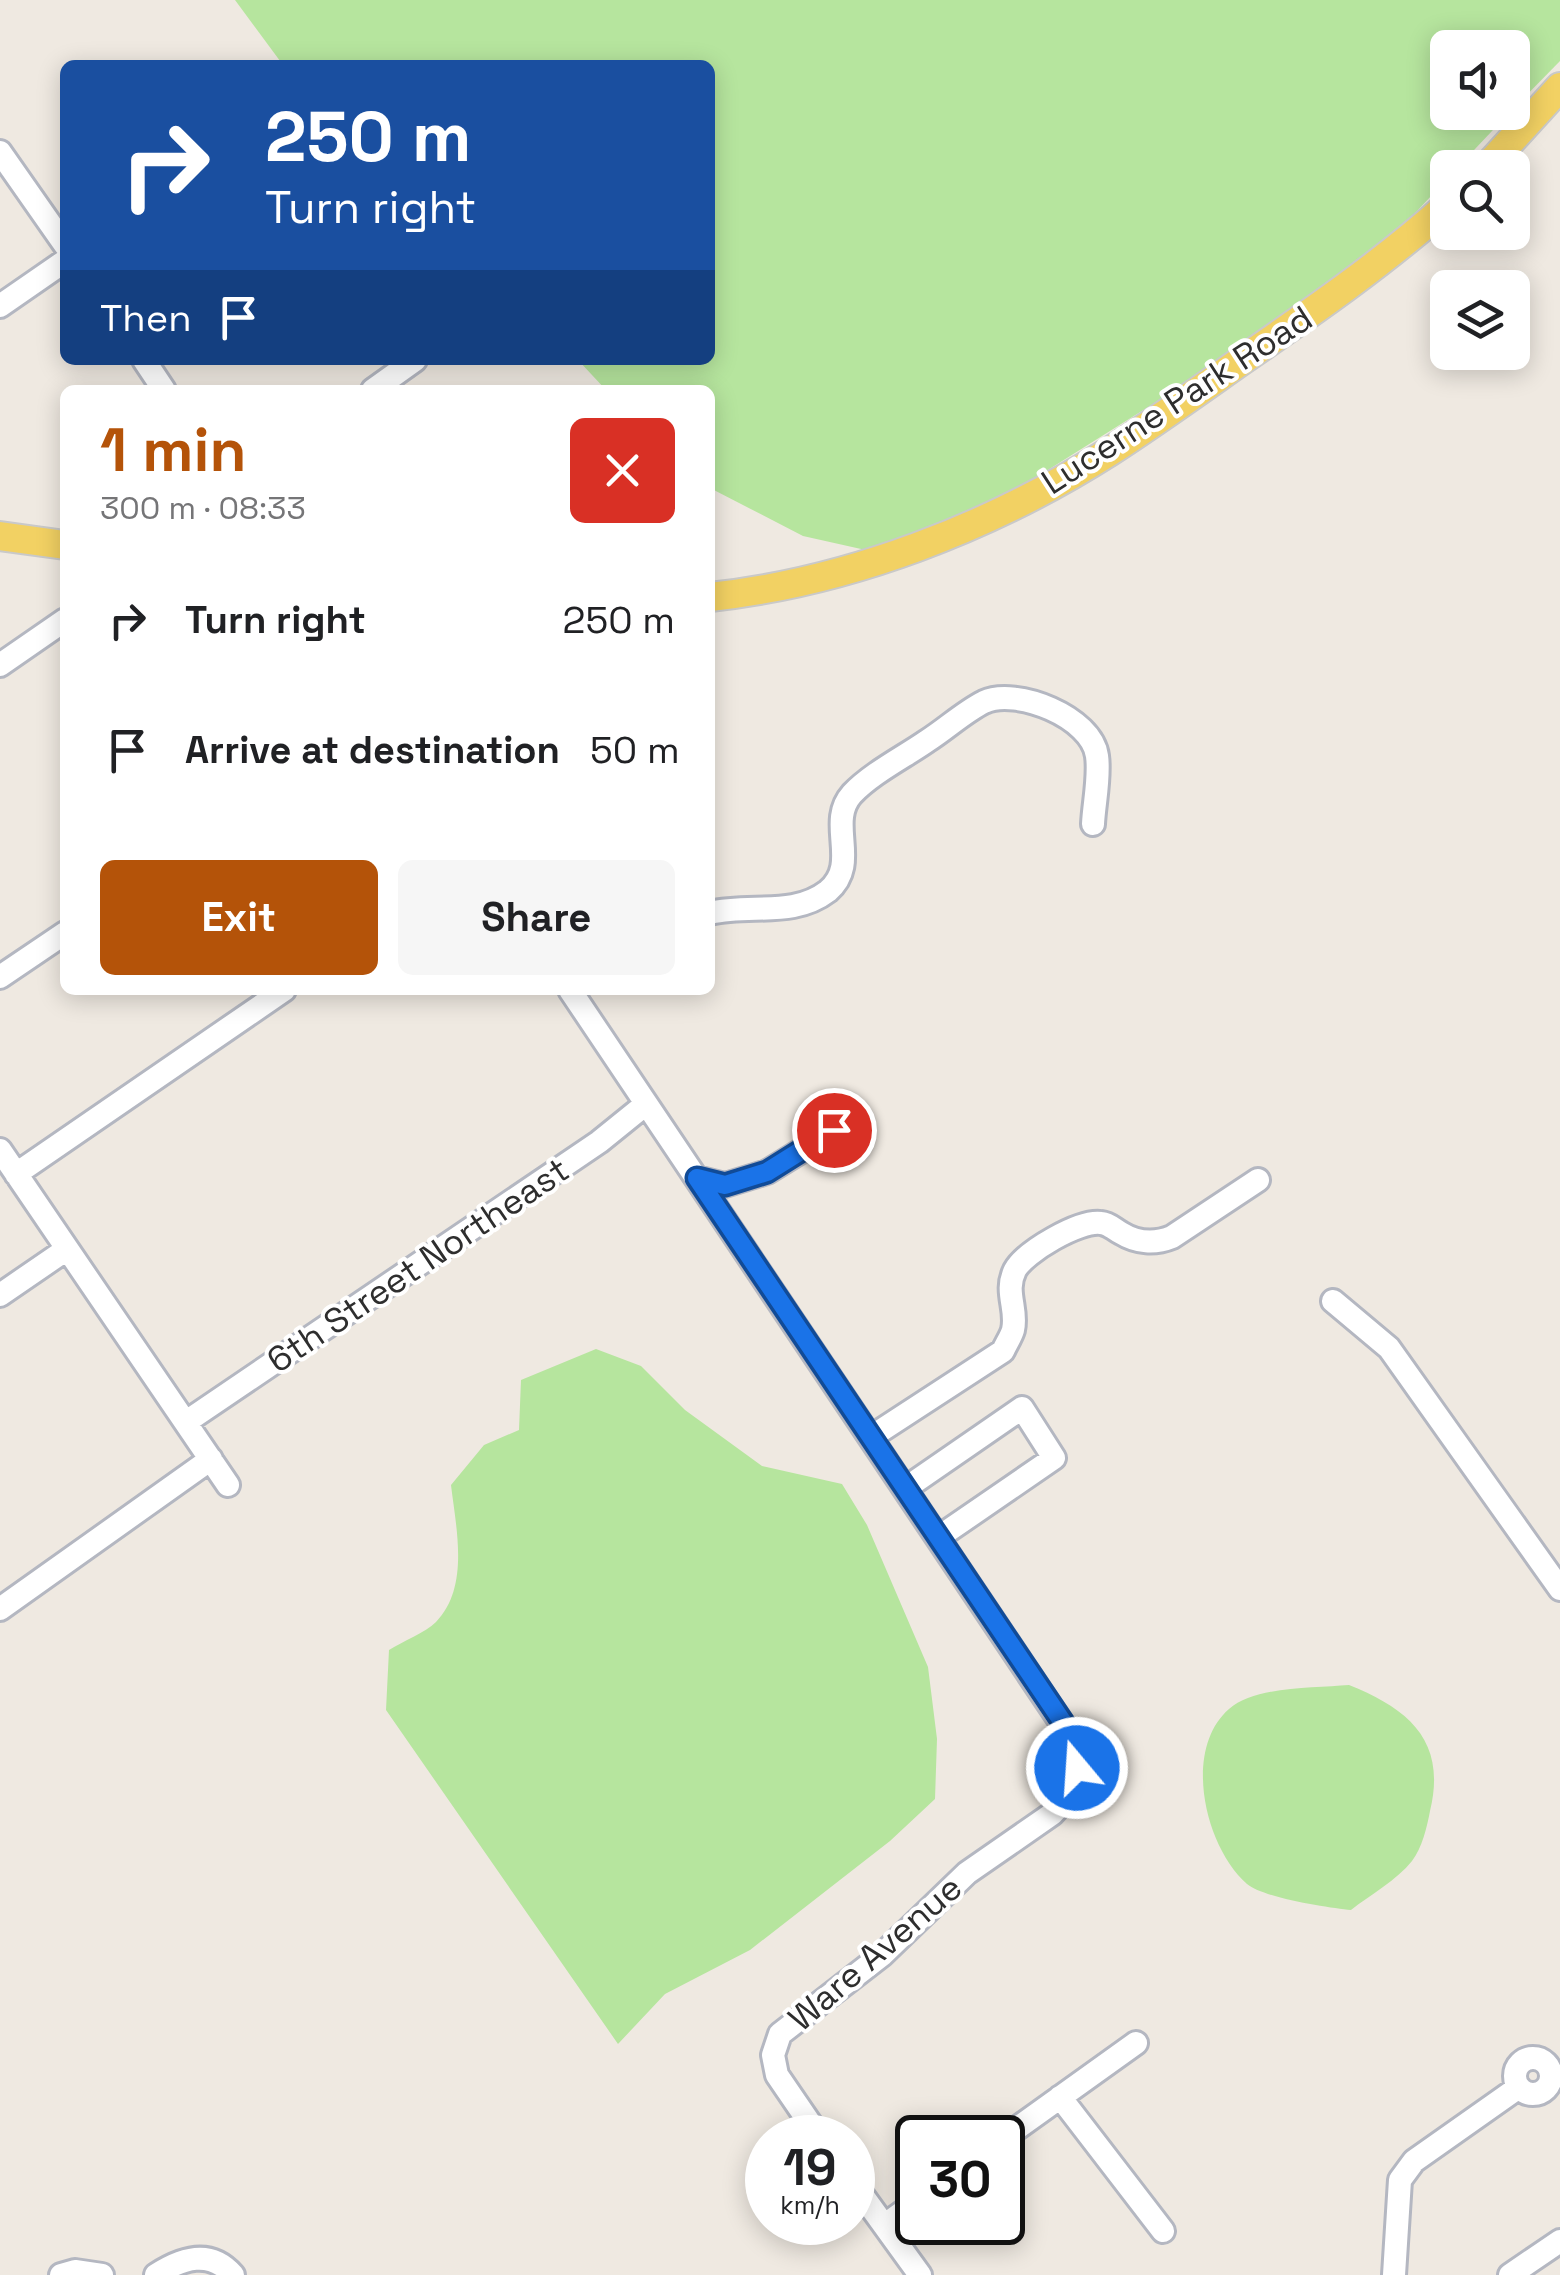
<!DOCTYPE html>
<meta charset="utf-8">
<style>
body{margin:0;font-family:"Space Grotesk",sans-serif;background:#f6f6f6;color:#202124;height:100vh;display:flex;flex-direction:column;font-size:38px;white-space:nowrap}
*{box-sizing:border-box;margin:0}
p{font-size:32px;color:#757577}
.icon{flex:none;width:55px;height:55px;fill:none;stroke:currentColor;stroke-width:2;stroke-linecap:round;stroke-linejoin:round}
.map{position:relative;flex:1;overflow:hidden}
.details{position:absolute;left:60px;top:385px;width:655px;height:610px;display:flex;flex-direction:column;background:#fff;border-radius:15px;box-shadow:0 5px 25px #0003}
.details>*{flex:none}
.guide{position:absolute;left:60px;top:60px;width:655px;height:305px;border-radius:15px;box-shadow:0 5px 25px #0003;background:#1a4fa0;color:#fff;overflow:hidden}
.fabs{position:absolute;left:1430px;top:30px;display:grid;gap:20px}
.fabs a{display:grid;place-items:center;width:100px;height:100px;border-radius:15px;background:#fff;box-shadow:0 5px 25px #0003;font-size:50px}
.speed{position:absolute;left:745px;top:2115px;display:flex;gap:20px;font-size:50px;font-weight:700;text-align:center}
.speed>*{display:grid;place-content:center;width:130px;height:130px;border-radius:50%;background:#fff;box-shadow:0 5px 25px #0003;line-height:1}
.speed small{font-size:25px;font-weight:400}
.speed .limit{border:5px solid #111;border-radius:15px;background:#fff;color:#111}
.pin{position:absolute;display:grid;place-items:center;width:85px;height:85px;color:#fff;margin:-42px;border:5px solid #fff;border-radius:50%;box-shadow:0 2px 10px #0007}
.me{position:absolute;width:110px;margin:-55px;rotate:342deg;stroke-linejoin:round;filter:drop-shadow(0 0 8px #0008)}
.turn{display:flex;align-items:center;gap:35px;height:210px;padding:0 40px;font-size:45px}
.turn .icon{width:130px;height:130px;stroke-width:2.5}
.turn b{display:block;font-size:70px;line-height:85px}
.then{display:flex;align-items:center;height:95px;padding:0 40px;background:#0003;gap:20px;font-size:38px}
.round{display:grid;place-items:center;flex:none;width:105px;height:105px;border-radius:15px;background:#f6f6f6}
.overview{display:flex;align-items:center;justify-content:space-between;height:170px;padding:0 40px}
h1{font-size:60px;font-weight:700;line-height:75px;color:#b45309}
.cta{display:flex;gap:20px;margin-top:auto;padding:20px 40px}
.cta a{flex:1;height:115px;border-radius:15px;background:#b45309;color:#fff;font-size:40px;font-weight:700;line-height:115px;text-align:center}
.cta a+a{background:#f6f6f6;color:#202124}
ul{padding:0;list-style:none}
li{display:flex;align-items:center;gap:30px;height:130px;padding:0 40px}
li div{flex:1}
li b{display:block;font-size:38px}
li em{font-style:normal}
.map>svg:first-child{display:block}
.green{fill:#b6e59e}
.lines{fill:none;stroke-linecap:round;stroke-linejoin:round}
.minor-casing{stroke:#b4b7c1;stroke-width:28}
.major-casing{stroke:#c9c9c9;stroke-width:32}
.minor{stroke:#fff;stroke-width:22}
.major{stroke:#f2d163;stroke-width:28}
.route-casing{stroke:#114b97;stroke-width:25}
.route{stroke:#1a73e8;stroke-width:18}
.labels{text-anchor:middle;dominant-baseline:central;stroke-width:8;stroke-linejoin:round;paint-order:stroke}
.street-label{font-size:35px;fill:#2e2e2e;stroke:#fff}
</style>
<div class="map">
<svg width="1560" height="2275" viewBox="0 0 1560 2275">
<rect width="100%" height="100%" fill="#efe9e1"/>
<!-- green -->
<path class="green" d="M235,0H1560V61L1513,109L1512,48H1448V112L1509,113L1458,167L1448,168L1447,179L1389,241L1239,350L997,502L870,551L803,536L710,488V390H606L578,360H710V65H283Z
M596,1349L641,1366L685,1410L762,1466L842,1484L867,1525L928,1667L937,1739L935,1799L890,1841L750,1950L665,1994L618,2044L386,1710L389,1650C403,1641 425,1633 436,1622C470,1587 456,1528 451,1485L484,1445L519,1430L521,1380Z
M1349,1685C1409,1709 1447,1741 1430,1811C1427,1827 1422,1848 1412,1861C1397,1880 1370,1895 1351,1910C1329,1908 1264,1898 1247,1884C1205,1847 1182,1750 1229,1709C1255,1686 1315,1688 1349,1685Z"/>
<g class="lines">
<!-- minor casing -->
<g class="minor-casing">
<path id="minor" d="M0,152L65,245
M0,306L65,261
M144,360L164,390
M373,390L415,360
M0,665L65,620
M710,913C750,903 793,918 828,891C861,863 826,823 852,794C872,773 904,757 927,741C946,729 964,712 984,702C1016,687 1092,717 1097,756C1100,777 1094,803 1093,824
M0,977L65,933
M570,990L1071,1737L1077,1768L1064,1801L1052,1814L967,1873L882,1955L780,2034L773,2055L777,2075L820,2138
M0,1150L228,1485
M16,1174L284,990
M697,1178L725,1185L767,1172L835,1130
M0,1295L67,1249
M1333,1301L1389,1348L1560,1589
M186,1422L599,1142L646,1104
M871,1437L1003,1351C1006,1344 1011,1337 1013,1330C1018,1309 1004,1292 1015,1270C1025,1252 1079,1220 1101,1223C1110,1224 1113,1229 1121,1233C1137,1243 1155,1244 1172,1237L1258,1180
M906,1488L1022,1408L1054,1458L939,1537
M0,1609L211,1459
M1515 2076a18 18 0 1 1 36 0a18 18 0 1 1-36 0Z
M1060,2097L1163,2231
M1002,2139L1136,2043
M852,2181L920,2275
M885,2225L918,2201
M61,2275L75,2271L102,2275
M156,2275C182,2258 210,2249 233,2275
M1394,2275L1400,2180L1414,2161L1519,2087
M1510,2275L1560,2241"/>
</g>
<!-- major casing -->
<g class="major-casing">
<path id="major" d="M1486,168L1560,87
M0,536L65,545
M710,597C849,582 991,527 1109,452C1154,423 1197,392 1241,361C1312,312 1383,263 1448,205"/>
</g>
<!-- minor -->
<use href="#minor" class="minor"/>
<!-- major -->
<use href="#major" class="major"/>
</g>
<g class="lines">
<!-- route casing -->
<g class="route-casing">
<path id="route" d="M834,1130L767,1172L725,1185L697,1178L1064,1724L1071,1737L1077,1768"/>
</g>
<!-- route -->
<use href="#route" class="route"/>
</g>
<g class="labels">
<!-- street labels -->
<g class="street-label">
<text transform="translate(1177 400) rotate(-33)">Lucerne Park Road</text>
<text transform="translate(418 1265) rotate(-34)">6th Street Northeast</text>
<text transform="translate(875 1953) rotate(-41)">Ware Avenue</text>
</g>
</g>
</svg>
<div class="fabs">
<a><svg class="icon" aria-label="sound" viewBox="0 0 24 24"><path d="M4 9h4l5-4v14l-5-4H4zM17 9q2 3 0 6"/></svg></a>
<a><svg class="icon" aria-label="search" viewBox="0 0 24 24"><circle cx="10" cy="10" r="6"/><path d="M15 15l6 6"/></svg></a>
<a><svg class="icon" aria-label="layers" viewBox="0 0 24 24"><path d="M12 4l9 5-9 5-9-5zM3 14l9 5 9-5"/></svg></a>
</div>
<div class="speed"><div>19<small>km/h</small></div><div class="limit">30</div></div>
<div class="pin" style="left:834px;top:1130px;background:#d93025"><svg class="icon" aria-label="arrive" viewBox="0 0 24 24"><path d="M6 21V4h12l-3 4 3 4H6"/></svg></div>
<svg class="me" style="left:1077px;top:1768px" viewBox="-20 -20 40 40"><circle r="17" fill="#1a73e8" stroke="#fff" stroke-width="3"/><path d="M0-11L8 9 0 5-8 9z" fill="#fff"/></svg>
<div class="guide">
<div class="turn"><svg class="icon" aria-label="right" viewBox="0 0 24 24"><path d="M7 20v-9h11M14 6l5 5-5 5"/></svg><div><b>250 m</b>Turn right</div></div>
<div class="then">Then<svg class="icon" aria-label="arrive" viewBox="0 0 24 24"><path d="M6 21V4h12l-3 4 3 4H6"/></svg></div>
</div>
<section class="details">
<div class="overview"><div><h1>1 min</h1><p>300 m · 08:33</p></div><a class="round" style="background:#d93025;color:#fff"><svg class="icon" aria-label="close" viewBox="0 0 24 24"><path d="M6 6l12 12M18 6L6 18"/></svg></a></div>
<ul>
<li><svg class="icon" aria-label="right" viewBox="0 0 24 24"><path d="M7 20v-9h11M14 6l5 5-5 5"/></svg><div><b>Turn right</b></div><em>250 m</em></li>
<li><svg class="icon" aria-label="arrive" viewBox="0 0 24 24"><path d="M6 21V4h12l-3 4 3 4H6"/></svg><div><b>Arrive at destination</b></div><em>50 m</em></li>
</ul>
<div class="cta"><a>Exit</a><a>Share</a></div>
</section>
</div>
